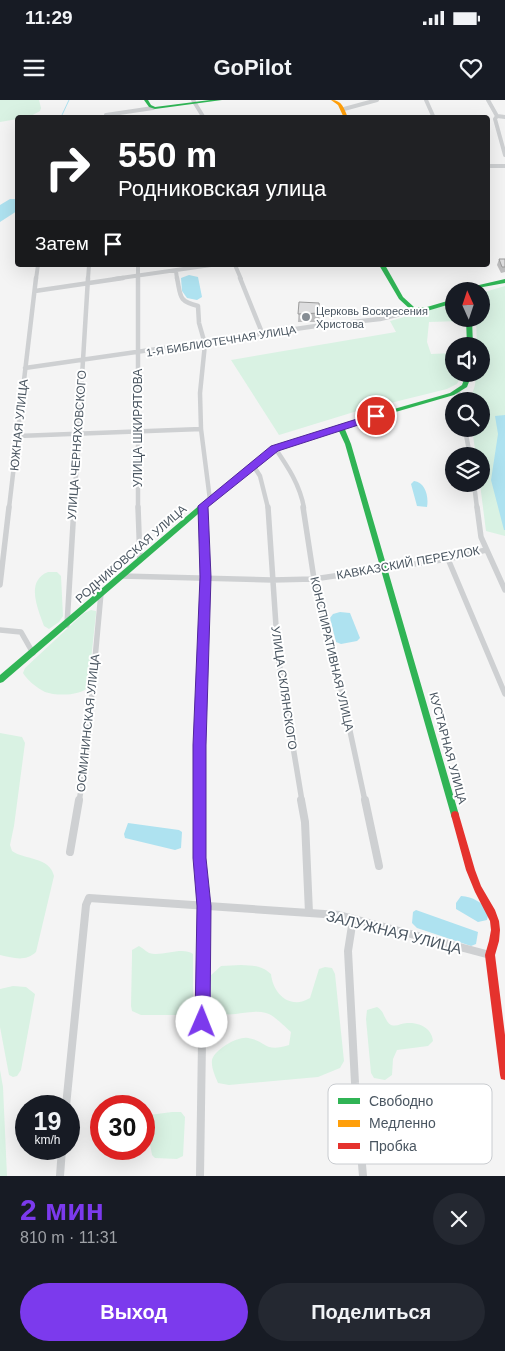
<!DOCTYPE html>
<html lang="ru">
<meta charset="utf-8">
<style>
body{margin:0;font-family:Arial,sans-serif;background:#242831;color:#f1f3f6;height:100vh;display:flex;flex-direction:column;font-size:19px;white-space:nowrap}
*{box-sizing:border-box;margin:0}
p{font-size:16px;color:#9ea1a6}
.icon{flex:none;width:28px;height:28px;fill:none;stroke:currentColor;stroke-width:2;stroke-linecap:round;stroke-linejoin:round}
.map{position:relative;height:1076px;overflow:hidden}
.drawer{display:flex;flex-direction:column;background:#171b24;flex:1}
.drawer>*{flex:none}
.hud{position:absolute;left:15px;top:15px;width:475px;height:152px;border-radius:5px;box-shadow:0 5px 20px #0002;background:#202124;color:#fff;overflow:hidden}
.needle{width:32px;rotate:357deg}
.fabs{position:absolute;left:445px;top:182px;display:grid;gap:10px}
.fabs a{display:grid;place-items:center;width:45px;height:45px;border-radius:50%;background:#171b24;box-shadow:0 5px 20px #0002;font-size:25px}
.speed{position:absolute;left:15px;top:995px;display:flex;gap:10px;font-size:25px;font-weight:700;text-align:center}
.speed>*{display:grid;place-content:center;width:65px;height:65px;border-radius:50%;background:#171b24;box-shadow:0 5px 20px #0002;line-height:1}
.speed small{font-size:12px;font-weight:400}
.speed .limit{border:8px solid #d22;background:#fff;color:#111}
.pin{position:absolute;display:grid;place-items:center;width:42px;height:42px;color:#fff;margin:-21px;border:2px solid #fff;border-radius:50%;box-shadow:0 1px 5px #0007}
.me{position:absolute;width:55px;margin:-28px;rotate:1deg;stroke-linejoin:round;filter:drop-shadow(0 0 4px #0008)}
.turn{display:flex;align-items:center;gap:18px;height:105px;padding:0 20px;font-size:22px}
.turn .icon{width:65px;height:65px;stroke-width:2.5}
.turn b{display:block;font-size:35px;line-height:42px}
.then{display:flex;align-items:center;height:48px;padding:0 20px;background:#0003;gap:10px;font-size:19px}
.round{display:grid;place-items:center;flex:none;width:52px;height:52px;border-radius:26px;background:#242831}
.summary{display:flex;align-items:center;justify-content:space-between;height:85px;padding:0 20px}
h1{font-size:30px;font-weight:700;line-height:38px;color:#7c3aed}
.primary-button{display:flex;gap:10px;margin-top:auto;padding:10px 20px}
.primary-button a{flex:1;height:58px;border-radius:30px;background:#7c3aed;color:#fff;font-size:20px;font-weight:700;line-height:58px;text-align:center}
.primary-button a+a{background:#242831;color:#f1f3f6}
.status{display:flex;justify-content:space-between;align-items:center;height:35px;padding:0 25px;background:#171b24;direction:ltr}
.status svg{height:14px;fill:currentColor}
header{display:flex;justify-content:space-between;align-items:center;height:65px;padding:0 20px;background:#171b24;font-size:22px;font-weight:700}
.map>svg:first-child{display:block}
.green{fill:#d9f2e3}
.water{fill:#aee2f0}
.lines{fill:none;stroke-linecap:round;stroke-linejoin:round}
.stream{stroke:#aee2f0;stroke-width:1}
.street-far3{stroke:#ced0d2;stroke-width:4}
.street-far2{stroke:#ced0d2;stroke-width:4.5}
.street-far1{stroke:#ced0d2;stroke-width:5.5}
.street{stroke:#ced0d2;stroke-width:8}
.fast{fill:#30b455;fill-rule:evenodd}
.slow{fill:#ff9f0a;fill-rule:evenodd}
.jam{fill:#e5322d;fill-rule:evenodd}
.wall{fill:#bebebf}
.building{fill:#ddddde;stroke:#9b9b9b}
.route{fill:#7c3aed;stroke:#51269a}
.poi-dot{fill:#868d94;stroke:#fff;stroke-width:2}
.labels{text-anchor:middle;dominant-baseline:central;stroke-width:4;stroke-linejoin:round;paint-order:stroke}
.far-poi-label{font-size:11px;fill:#4a5661;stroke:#fff;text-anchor:start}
.far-street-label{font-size:11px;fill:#4a5661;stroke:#fff}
.street-label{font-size:12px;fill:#4a5661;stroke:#fff}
.near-street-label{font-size:15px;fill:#4a5661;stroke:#fff}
.key{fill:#fff;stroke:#c9ccd0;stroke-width:1}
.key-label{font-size:14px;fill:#4a5661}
</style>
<div class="status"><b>11:29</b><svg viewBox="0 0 49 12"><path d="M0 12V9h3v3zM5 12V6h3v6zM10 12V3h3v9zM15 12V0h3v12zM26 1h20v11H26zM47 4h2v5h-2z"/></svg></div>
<header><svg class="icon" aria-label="menu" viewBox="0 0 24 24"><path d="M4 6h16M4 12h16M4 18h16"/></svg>GoPilot<svg class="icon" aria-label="heart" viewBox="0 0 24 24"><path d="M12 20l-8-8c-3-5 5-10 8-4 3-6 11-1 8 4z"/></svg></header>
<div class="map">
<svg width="505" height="1076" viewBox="0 0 505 1076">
<rect width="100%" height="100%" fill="#f4f4f4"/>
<!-- green -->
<path class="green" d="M0,0H39L41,8L40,11L29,17L0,22Z
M505,186V436L486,431L480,384H481V356H476L472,329H481V301H470L475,285L476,274H481V246H477L476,219H481V193Z
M454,203V219H462V221L429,222L427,242L431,254L454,253V274H462L457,284L447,289L354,312L279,335L231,260L396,232L390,221Z
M48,472H57L61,476L63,516L59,522L49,529L44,526C38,509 25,481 48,472Z
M91,510L96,511V514L88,587C81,596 56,596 45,592C37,588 28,581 23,573L25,568L84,513Z
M0,633L22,637L25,643L14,726L10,745L12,751C25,760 50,757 54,776L36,852C25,862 14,858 0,855Z
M139,846C143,848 145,851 149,853C162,857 182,846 193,854V905L189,915H141L132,911L131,906L132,856V850Z
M241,865C253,866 261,865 271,874C273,894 290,910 310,898L319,869L325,867L332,868L335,874L344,961L340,968L318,977L229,985L218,983C215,976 211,967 212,960C215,949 238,936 248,938C267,941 264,953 289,945L291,932C284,926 274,915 266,913C248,908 225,922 212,908L210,876L221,866Z
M13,886L26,887L35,894L21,970L17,976L13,977L9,975L0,927V889Z
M377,907C385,911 384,921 391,925C397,927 401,923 407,923C419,922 432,928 433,941L428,946L397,950L393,959L392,975L385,980L374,978L371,973L366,919L367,910Z
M0,970L3,987L7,1076H0Z
M172,1012H181L185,1017L183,1056L177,1059L155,1058L152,1055L150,1044L144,1040L145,1018L149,1015Z"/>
<!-- water -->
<path class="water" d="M10,99H17V111L0,122V105Z
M189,175L198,177L202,197L197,200L187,198L182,191L181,178Z
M505,315V430H504L491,380L498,334L495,316Z
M414,381C425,382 429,396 427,407L417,406L411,384Z
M340,512L350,513L360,538L357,541L341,544L336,542L330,518L333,514Z
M128,723L179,730L182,732L181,748L175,750L125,738L124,734Z
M461,796C473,797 482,802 489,812L487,820L478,822L456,809V803Z
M416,810L478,832L476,844L471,846L417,828L412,823L413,812Z"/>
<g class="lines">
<!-- stream -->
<path class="stream" d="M62,15L69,0"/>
<!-- street-far3 -->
<path class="street-far3" d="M193,0L204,18
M426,0L434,18
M488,0L497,16L495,19L505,55
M344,9L377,0
M106,15L153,8
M497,16L505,17
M294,18L346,17
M488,66H505
M138,165V179
M235,165L241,179
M176,171L177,179
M36,179L38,165
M88,179L89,165
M114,179L211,165"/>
<!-- street-far2 -->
<path class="street-far2" d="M138,178V408
M177,178C181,197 178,201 198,206L199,223L205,244L200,293L201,329L210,400
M240,178L263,235
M35,191L123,178
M25,268L316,226L380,219L417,210
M458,291L460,301
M465,329L470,356
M18,336L201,329
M275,348C288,367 300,385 304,408
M253,365L260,376L268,408
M474,384L477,408
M203,406V408
M9,408L36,178
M74,408L88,178"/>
<!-- street-far1 -->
<path class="street-far1" d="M138,407L140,460
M268,407L278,556L302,701
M303,407L314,479L341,589L365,701
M477,407L481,437L505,490
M448,459L505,594
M121,476L272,480L314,479L448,459L486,450
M0,485L9,407
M67,525L74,407
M0,530L21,532L33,553
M79,701L85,669L101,493
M199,701C199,603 206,505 203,407"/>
<!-- street -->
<path class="street" d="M199,700V758L204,806L200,1076
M301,700L305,722L309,813
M365,700L379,766
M70,752L79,700
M353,819L348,851L355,983L363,1076
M66,1006L86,805L89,798L339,815L490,855
M60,1076L62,1049"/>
<!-- fast -->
<path class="fast" d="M144,0H148L151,5L155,7L210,0H222L155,9L149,7Z
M379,165H385L403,197L414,207H427L454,199V203L427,211L411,210L399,199Z
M505,179V183L483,187L476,191H470L479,185Z
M466,219H472L473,246H467Z
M466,274H472L467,287L454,295L344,327L351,344L459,715L458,718L455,719L452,718L451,715L345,344L338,329L277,349L212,402L3,582L0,583V575L208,398L273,347L338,325L450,293L462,285Z"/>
<!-- slow -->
<path class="slow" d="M331,0C342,0 344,8 348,18H344L338,5Z"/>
<!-- jam -->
<path class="jam" d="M455,711L458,712L459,715L475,770L481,786L495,810L499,821L500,830L499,841L495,855L505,935V980L501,979L500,975L485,855L489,841L491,830L490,821L475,792L466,770L451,715L452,712Z"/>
</g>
<!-- wall -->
<path class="wall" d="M499,159H505V172L501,173L497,165Z
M299,202L320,213L319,222H298Z"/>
<!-- building -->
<path class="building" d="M499,159H505V167H502Z
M299,202L319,203L320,213L298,214Z"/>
<!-- route -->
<path class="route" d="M376,313L381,316L380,318L278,351L208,407L211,477L206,645V758L211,806L210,922L208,927L202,929L197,927L195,922L197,806L193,758V645L200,477L198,406L271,346Z"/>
<!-- markers -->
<circle class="poi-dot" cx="306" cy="217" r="5"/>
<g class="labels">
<!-- far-poi labels -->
<g class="far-poi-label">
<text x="316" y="211">Церковь Воскресения<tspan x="316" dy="13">Христова</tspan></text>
</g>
<!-- far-street labels -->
<g class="far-street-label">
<text transform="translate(221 241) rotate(-9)">1-Я БИБЛИОТЕЧНАЯ УЛИЦА</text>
</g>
<!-- street labels -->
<g class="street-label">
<text transform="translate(19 325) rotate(-84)">ЮЖНАЯ УЛИЦА</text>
<text transform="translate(138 328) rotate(-90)">УЛИЦА ШКИРЯТОВА</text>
<text transform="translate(77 345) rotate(-86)">УЛИЦА ЧЕРНЯХОВСКОГО</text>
<text transform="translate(131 454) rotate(-41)">РОДНИКОВСКАЯ УЛИЦА</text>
<text transform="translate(408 463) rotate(-10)">КАВКАЗСКИЙ ПЕРЕУЛОК</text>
<text transform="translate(332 554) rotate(77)">КОНСПИРАТИВНАЯ УЛИЦА</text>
<text transform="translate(284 588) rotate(82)">УЛИЦА СКЛЯНСКОГО</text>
<text transform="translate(88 623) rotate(-84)">ОСМИНИНСКАЯ УЛИЦА</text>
<text transform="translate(448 648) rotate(75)">КУСТАРНАЯ УЛИЦА</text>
</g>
<!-- near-street labels -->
<g class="near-street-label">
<text transform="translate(394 832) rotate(14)">ЗАЛУЖНАЯ УЛИЦА</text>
</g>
</g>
<!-- legend -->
<rect x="328" y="984" width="164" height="80" rx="8" class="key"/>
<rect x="338" y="998" width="22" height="6" fill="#30b455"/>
<rect x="338" y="1020" width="22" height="7" fill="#ff9f0a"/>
<rect x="338" y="1043" width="22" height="6" fill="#e5322d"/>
<g class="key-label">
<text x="369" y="1006">Свободно</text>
<text x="369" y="1028">Медленно</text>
<text x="369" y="1051">Пробка</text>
</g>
</svg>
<div class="fabs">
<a><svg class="needle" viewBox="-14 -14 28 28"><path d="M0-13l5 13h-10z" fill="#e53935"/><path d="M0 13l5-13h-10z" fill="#9ea1a6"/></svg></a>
<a><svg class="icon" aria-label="sound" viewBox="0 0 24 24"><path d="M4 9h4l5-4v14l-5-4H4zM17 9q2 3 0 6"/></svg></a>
<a><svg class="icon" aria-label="search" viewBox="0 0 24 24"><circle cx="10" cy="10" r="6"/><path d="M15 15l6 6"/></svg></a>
<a><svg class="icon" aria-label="layers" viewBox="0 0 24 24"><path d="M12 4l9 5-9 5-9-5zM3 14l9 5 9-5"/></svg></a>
</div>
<div class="speed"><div>19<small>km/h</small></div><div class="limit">30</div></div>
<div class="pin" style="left:376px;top:316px;background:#d93025"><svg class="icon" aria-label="arrive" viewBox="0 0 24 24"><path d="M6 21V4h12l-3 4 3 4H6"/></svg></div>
<svg class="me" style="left:202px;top:922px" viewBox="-20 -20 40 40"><circle r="19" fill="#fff"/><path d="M0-13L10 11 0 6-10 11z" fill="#7c3aed"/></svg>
<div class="hud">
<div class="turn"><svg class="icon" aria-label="right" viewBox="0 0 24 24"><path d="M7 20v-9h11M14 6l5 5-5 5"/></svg><div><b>550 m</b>Родниковская улица</div></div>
<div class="then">Затем<svg class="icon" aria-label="arrive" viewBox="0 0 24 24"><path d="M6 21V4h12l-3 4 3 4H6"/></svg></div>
</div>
</div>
<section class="drawer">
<div class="summary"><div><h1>2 мин</h1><p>810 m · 11:31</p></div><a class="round"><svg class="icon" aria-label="close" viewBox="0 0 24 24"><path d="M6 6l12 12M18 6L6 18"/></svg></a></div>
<div class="primary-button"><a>Выход</a><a>Поделиться</a></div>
</section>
